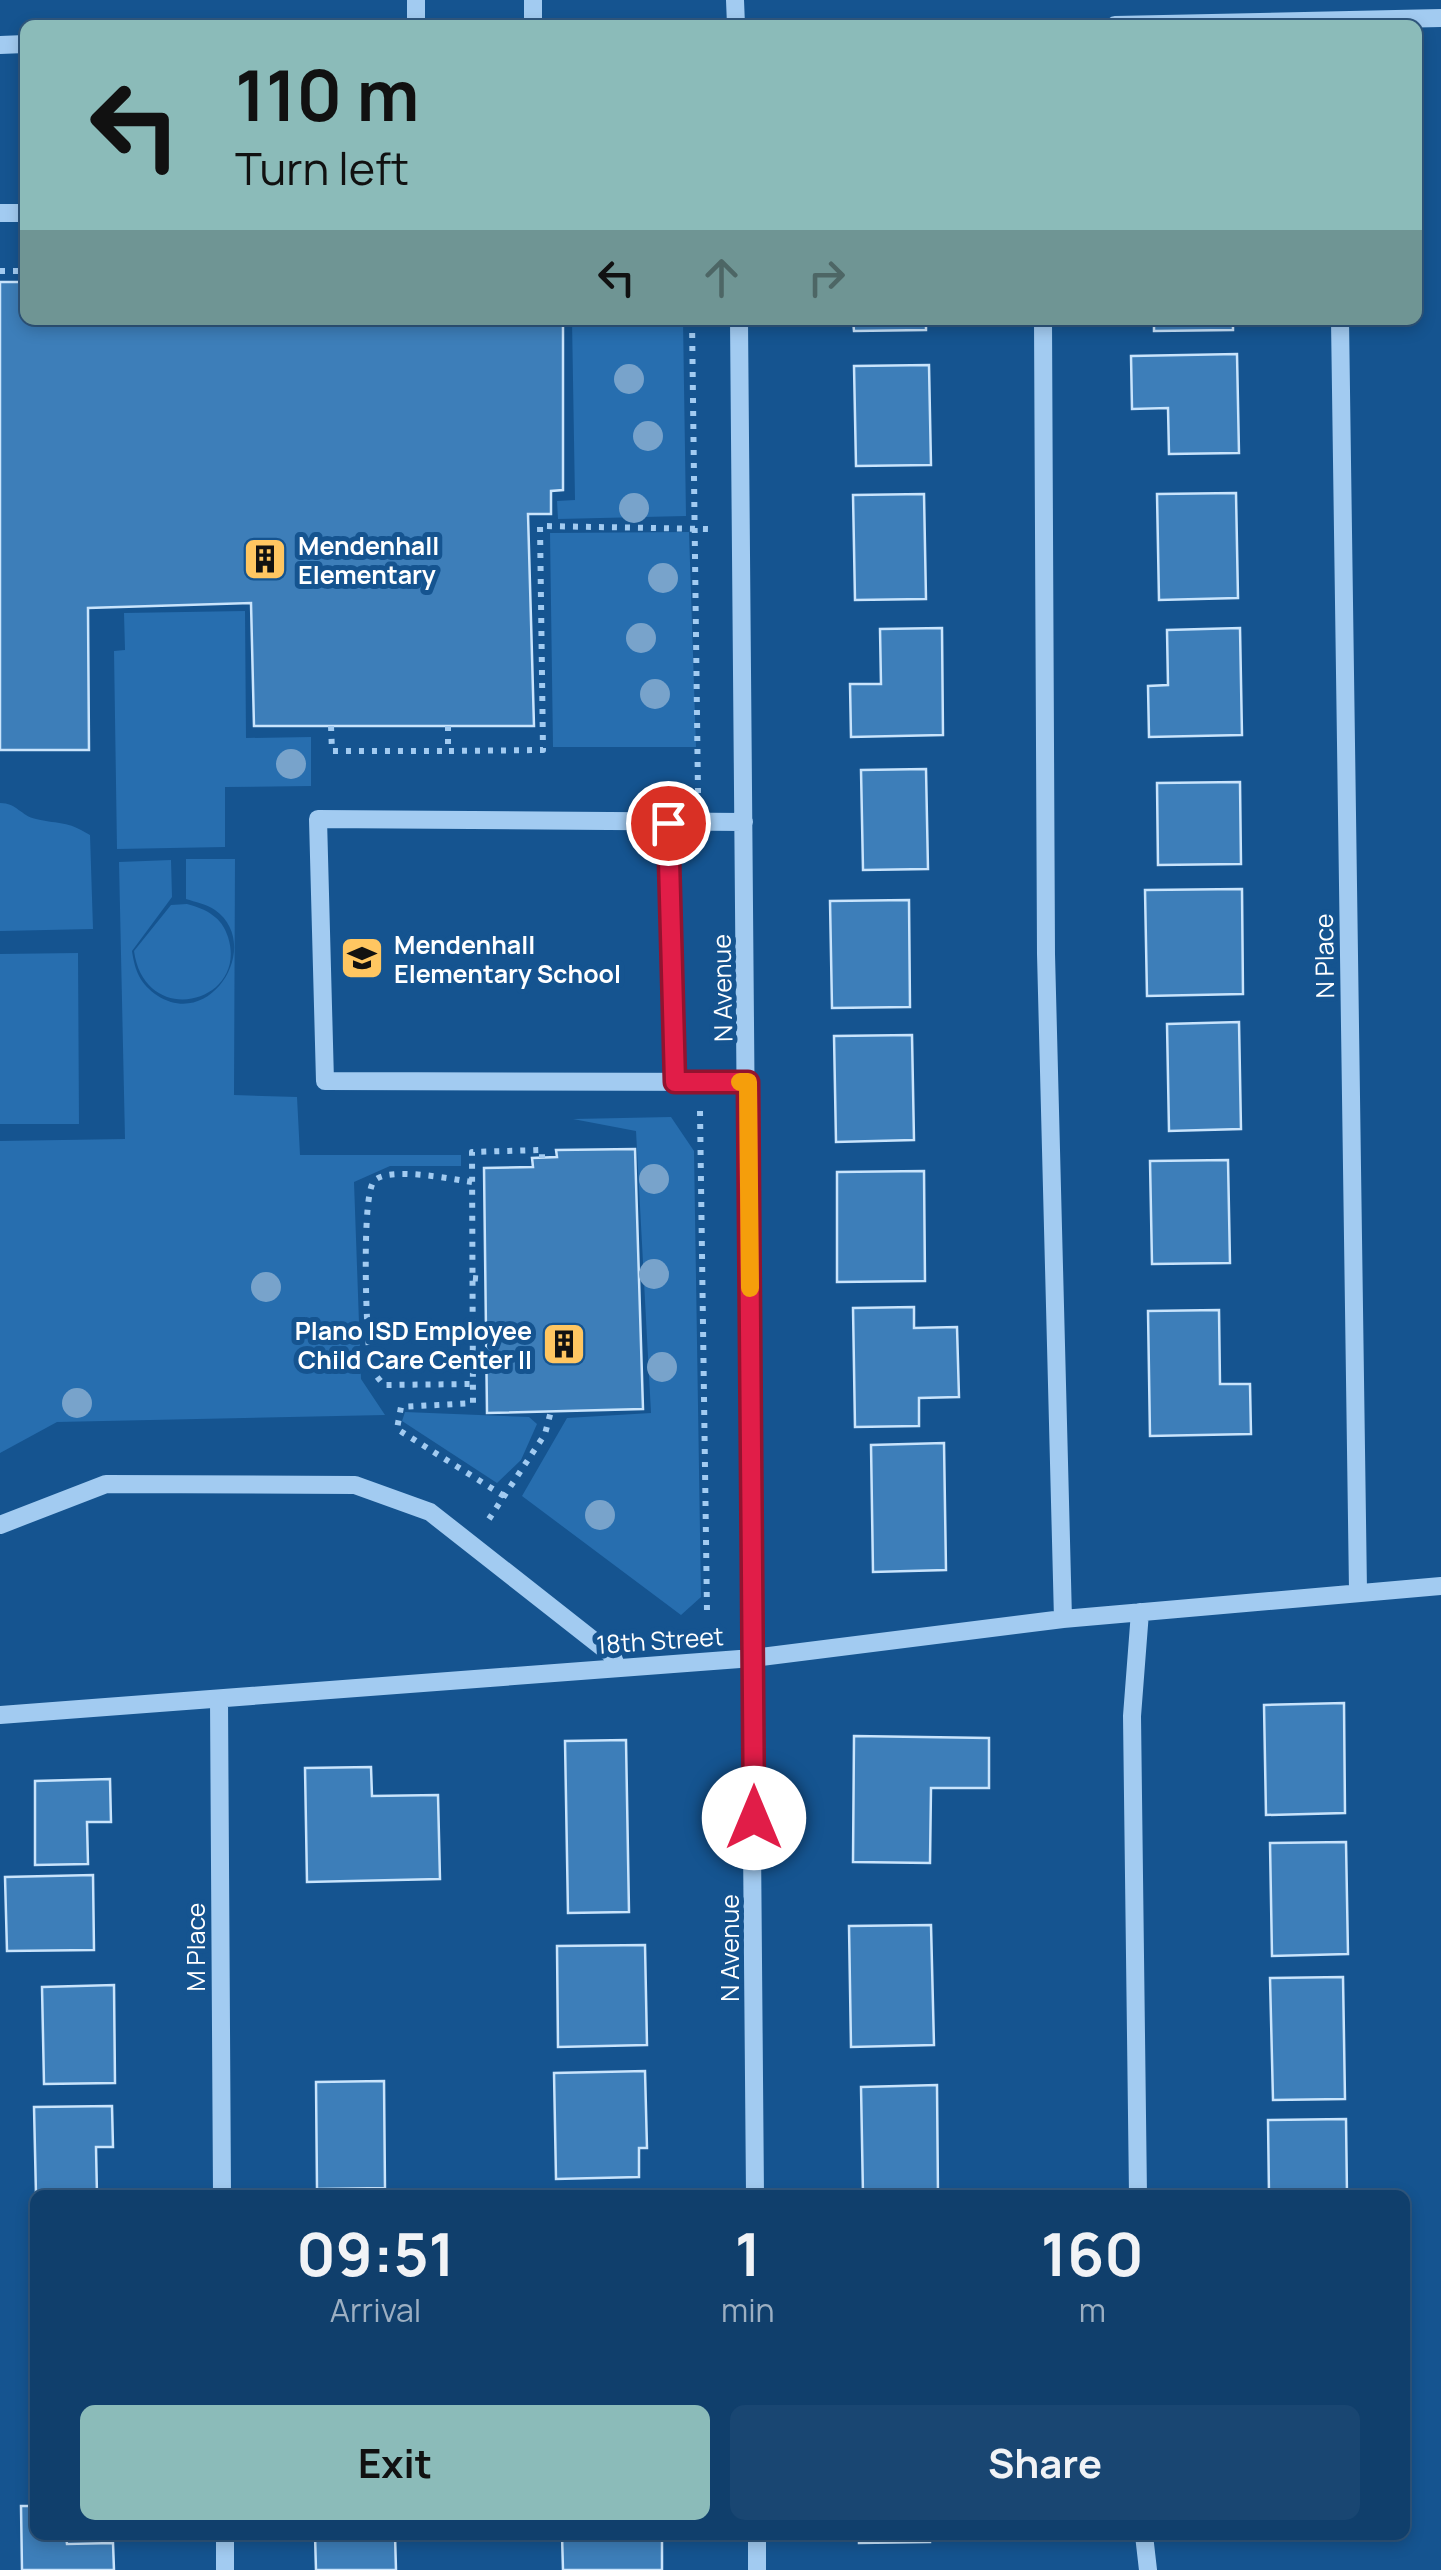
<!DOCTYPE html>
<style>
body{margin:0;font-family:Manrope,sans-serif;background:#194672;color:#f1f3f6;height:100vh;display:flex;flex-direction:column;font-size:38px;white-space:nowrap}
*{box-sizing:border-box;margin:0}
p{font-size:32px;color:#9cafc2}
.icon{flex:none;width:55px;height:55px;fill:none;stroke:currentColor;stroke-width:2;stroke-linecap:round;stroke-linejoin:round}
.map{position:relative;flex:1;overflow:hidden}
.side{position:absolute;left:30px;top:2190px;width:1380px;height:350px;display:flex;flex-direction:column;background:#103f6c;border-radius:15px;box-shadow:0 5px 15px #0003,0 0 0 2px #30587f}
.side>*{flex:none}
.banner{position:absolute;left:20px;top:20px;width:1402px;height:305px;border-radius:15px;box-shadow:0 5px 15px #0003,0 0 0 2px #30587f;background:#8bbbb9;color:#111;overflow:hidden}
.pin{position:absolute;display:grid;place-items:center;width:85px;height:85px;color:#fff;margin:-42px;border:5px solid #fff;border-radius:50%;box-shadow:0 2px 10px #0007}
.me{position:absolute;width:110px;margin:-55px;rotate:0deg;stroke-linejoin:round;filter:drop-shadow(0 0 8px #0008)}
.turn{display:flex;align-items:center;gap:35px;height:210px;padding:0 50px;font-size:45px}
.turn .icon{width:130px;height:130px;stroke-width:2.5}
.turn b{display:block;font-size:70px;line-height:85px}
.lanes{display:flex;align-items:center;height:95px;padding:0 50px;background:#0003;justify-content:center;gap:50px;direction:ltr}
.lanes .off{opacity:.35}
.eta{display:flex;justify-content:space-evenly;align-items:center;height:170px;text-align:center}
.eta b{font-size:60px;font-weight:700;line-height:70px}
.cta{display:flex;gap:20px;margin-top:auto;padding:20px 50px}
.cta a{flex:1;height:115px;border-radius:15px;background:#8bbbb9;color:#111;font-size:40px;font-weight:700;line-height:115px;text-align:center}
.cta a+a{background:#194672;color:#f1f3f6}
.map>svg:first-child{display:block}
.green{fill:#276eaf}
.building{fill:#3d7eb9;stroke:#c9e4fc;stroke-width:2.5}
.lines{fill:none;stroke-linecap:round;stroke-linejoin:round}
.path{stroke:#a2cbf1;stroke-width:6;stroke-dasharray:5 8;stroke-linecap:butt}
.minor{stroke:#a2cbf1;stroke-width:18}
.tree{fill:#78a3cb}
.route-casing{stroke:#92132f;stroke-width:25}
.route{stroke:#e11d48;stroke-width:18}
.slow{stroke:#f59e0b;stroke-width:18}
.labels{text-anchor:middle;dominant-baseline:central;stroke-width:10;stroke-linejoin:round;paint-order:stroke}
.poi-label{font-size:25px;font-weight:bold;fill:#fff;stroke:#155490;text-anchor:start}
.street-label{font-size:25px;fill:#fff;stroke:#155490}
</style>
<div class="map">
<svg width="1441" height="2570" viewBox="0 0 1441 2570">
<rect width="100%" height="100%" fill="#155490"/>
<!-- green -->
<path class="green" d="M572,320H683L686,516L558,519L557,501L575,500Z
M689,532L696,747H553L550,533Z
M245,611L246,738L311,737V786L225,787V847L117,849L114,651L125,650L124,613Z
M0,803C17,803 21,816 36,819C62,825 65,820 90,835L93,929L0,931Z
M186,859H235L234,1095L297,1097L300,1155H461V1166H390L354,1182L361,1379L385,1415L57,1422L0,1453V1141L125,1139L119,862L171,860L172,897L132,951C135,971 140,984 158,996C212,1030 263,944 215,910C207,904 195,902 186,899Z
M187,904C206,909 222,917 228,937C249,1003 145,1030 134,951L171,905Z
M78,953L79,1124H0V954Z
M671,1117L694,1151L701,1597L681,1615L522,1496L567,1418L651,1413L636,1131L573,1119Z
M405,1412L529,1417L537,1424L521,1460L497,1483L402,1421Z"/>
<!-- building -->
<path class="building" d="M0,282H25V320H563V490L551,491V514H528L534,726H254L251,603L88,608L89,750H0Z
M853,320H926V330L854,331Z
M1154,320H1233V330L1154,331Z
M1237,354L1239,453L1169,454L1168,408L1132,409L1131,356Z
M929,365L931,465L856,466L854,366Z
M1236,493L1238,598L1159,600L1157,494Z
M924,494L926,599L855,600L853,495Z
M942,628L943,735L851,737L850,684H881L880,629Z
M1240,628L1242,735L1149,737L1148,686L1168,685L1167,630Z
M926,769L928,869L863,870L861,770Z
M1240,782L1241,864L1158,865L1157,783Z
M1242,889L1243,994L1147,996L1145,890Z
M909,900L910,1007L832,1008L830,901Z
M1239,1022L1241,1129L1169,1131L1167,1024Z
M912,1035L914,1140L836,1142L834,1036Z
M635,1149L643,1409L487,1413L484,1168L533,1167L532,1158L557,1157L556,1150Z
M1228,1160L1230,1263L1152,1264L1150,1161Z
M924,1171L925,1281L837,1282V1172Z
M914,1307V1328L957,1327L959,1397L919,1398V1426L855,1427L853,1308Z
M1219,1310L1220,1384H1250L1251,1434L1150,1436L1148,1311Z
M944,1443L946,1570L873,1572L871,1445Z
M1344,1703L1345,1813L1266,1815L1264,1705Z
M854,1736L989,1738V1788H931L930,1863L853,1862Z
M626,1740L629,1912L568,1913L565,1741Z
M371,1767L372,1796L438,1795L440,1879L307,1882L305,1768Z
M110,1779L111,1822H87L88,1864L35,1865V1781Z
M1346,1842L1348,1954L1272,1956L1270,1843Z
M93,1875L94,1950L7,1951L5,1877Z
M931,1925L934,2045L851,2047L849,1926Z
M645,1945L647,2045L558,2047L557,1946Z
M1343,1977L1345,2099L1273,2100L1270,1978Z
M114,1985L115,2083L44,2084L42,1987Z
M645,2071L647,2148H639V2177L556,2179L554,2073Z
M384,2081L385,2188L317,2189L316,2082Z
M937,2085L938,2195H863L861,2087Z
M112,2106L113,2147H96L97,2195H36L34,2107Z
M1346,2119L1347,2195H1269L1268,2120Z
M21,2506H35V2535H66L67,2544L113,2543L114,2570H22Z
M315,2535H395L396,2570H316Z
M562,2535H662V2570H563Z
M859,2535H930V2542L859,2543Z"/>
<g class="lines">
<!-- path -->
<path class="path" d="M0,271H25
M692,320L698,794
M331,726L332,751H448
M448,726V751L543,750L540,526L710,529
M700,1111L707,1611
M472,1182C451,1179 388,1166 374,1181C361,1195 366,1342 371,1366C373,1373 379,1379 384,1385L473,1384
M473,1278L485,1279
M504,1496L397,1429L401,1407L473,1403L472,1152L542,1150V1158
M489,1519L545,1434L551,1411"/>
<!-- minor -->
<path class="minor" d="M416,0V25
M533,0V25
M735,0L736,25
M1115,25L1441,18
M0,45L25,44
M0,213H25
M739,320L755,2195
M1043,320L1046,954L1063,1619
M1340,320L1358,1591
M744,822L318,819L325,1081L748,1082
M668,823L675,1082
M0,1525L106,1484L355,1485L430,1512L612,1655L617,1668
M219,1699L222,2195
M0,1715L753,1658L1063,1619L1441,1586
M1138,2195L1132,1716L1140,1612
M225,2535V2570
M757,2535V2570
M1144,2535L1148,2570"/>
</g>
<!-- trees -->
<g class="tree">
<circle cx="629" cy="379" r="15"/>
<circle cx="648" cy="436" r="15"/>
<circle cx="634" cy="508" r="15"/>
<circle cx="663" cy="578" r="15"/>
<circle cx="641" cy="638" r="15"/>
<circle cx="655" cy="694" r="15"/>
<circle cx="291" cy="764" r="15"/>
<circle cx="654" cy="1179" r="15"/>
<circle cx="654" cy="1274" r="15"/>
<circle cx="266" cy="1287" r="15"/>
<circle cx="662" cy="1367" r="15"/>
<circle cx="77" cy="1403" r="15"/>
<circle cx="600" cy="1515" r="15"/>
</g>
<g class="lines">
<!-- route casing -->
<g class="route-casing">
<path id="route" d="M668,823L675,1082H748L754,1818"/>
</g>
<!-- route -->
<use href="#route" class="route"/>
<!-- slow -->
<path class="slow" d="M740,1082H748L750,1288"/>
</g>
<!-- icons -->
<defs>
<g id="building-square" transform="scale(2.25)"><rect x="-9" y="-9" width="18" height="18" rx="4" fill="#ffc661" stroke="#155490"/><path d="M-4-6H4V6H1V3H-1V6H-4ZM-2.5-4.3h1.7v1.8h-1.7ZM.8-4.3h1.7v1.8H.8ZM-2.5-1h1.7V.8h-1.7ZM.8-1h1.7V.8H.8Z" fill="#111"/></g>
<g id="school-square" transform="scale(2.25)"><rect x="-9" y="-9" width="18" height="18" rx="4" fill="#ffc661" stroke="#155490"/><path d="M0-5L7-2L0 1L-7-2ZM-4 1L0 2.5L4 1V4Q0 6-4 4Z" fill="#111"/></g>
</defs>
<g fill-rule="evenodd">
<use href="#building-square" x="265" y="559"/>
<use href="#school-square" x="362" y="958"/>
<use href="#building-square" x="564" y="1344"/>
</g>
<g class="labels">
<!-- poi labels -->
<g class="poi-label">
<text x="298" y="545">Mendenhall<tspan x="298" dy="29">Elementary</tspan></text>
<text x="394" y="944">Mendenhall<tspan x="394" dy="29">Elementary School</tspan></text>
<text x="532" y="1330" text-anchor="end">Plano ISD Employee<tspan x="532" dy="29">Child Care Center II</tspan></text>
</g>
<!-- street labels -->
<g class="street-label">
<text transform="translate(1324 956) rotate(-91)">N Place</text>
<text transform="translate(722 988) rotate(-91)">N Avenue</text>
<text transform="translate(660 1640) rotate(-4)">18th Street</text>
<text transform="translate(195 1947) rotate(-90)">M Place</text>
<text transform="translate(729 1948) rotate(-90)">N Avenue</text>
</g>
</g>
</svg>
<div class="pin" style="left:668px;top:823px;background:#d93025"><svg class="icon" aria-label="arrive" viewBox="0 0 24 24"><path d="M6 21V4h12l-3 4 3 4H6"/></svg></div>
<svg class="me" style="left:754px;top:1818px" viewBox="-20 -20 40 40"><circle r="19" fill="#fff"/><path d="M0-13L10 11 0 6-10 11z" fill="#e11d48"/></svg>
<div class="banner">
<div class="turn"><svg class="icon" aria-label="left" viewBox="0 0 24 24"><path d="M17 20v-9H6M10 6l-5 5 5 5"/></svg><div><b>110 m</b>Turn left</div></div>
<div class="lanes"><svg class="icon" aria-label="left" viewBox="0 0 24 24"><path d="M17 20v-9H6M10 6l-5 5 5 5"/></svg><svg class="icon off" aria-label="ahead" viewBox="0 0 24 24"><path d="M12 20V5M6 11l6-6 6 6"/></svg><svg class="icon off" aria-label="right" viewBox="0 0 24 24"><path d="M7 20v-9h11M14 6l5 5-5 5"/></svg></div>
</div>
<section class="side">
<div class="eta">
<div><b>09:51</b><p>Arrival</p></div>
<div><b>1</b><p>min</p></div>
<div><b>160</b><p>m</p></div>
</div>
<div class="cta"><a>Exit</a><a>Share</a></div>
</section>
</div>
